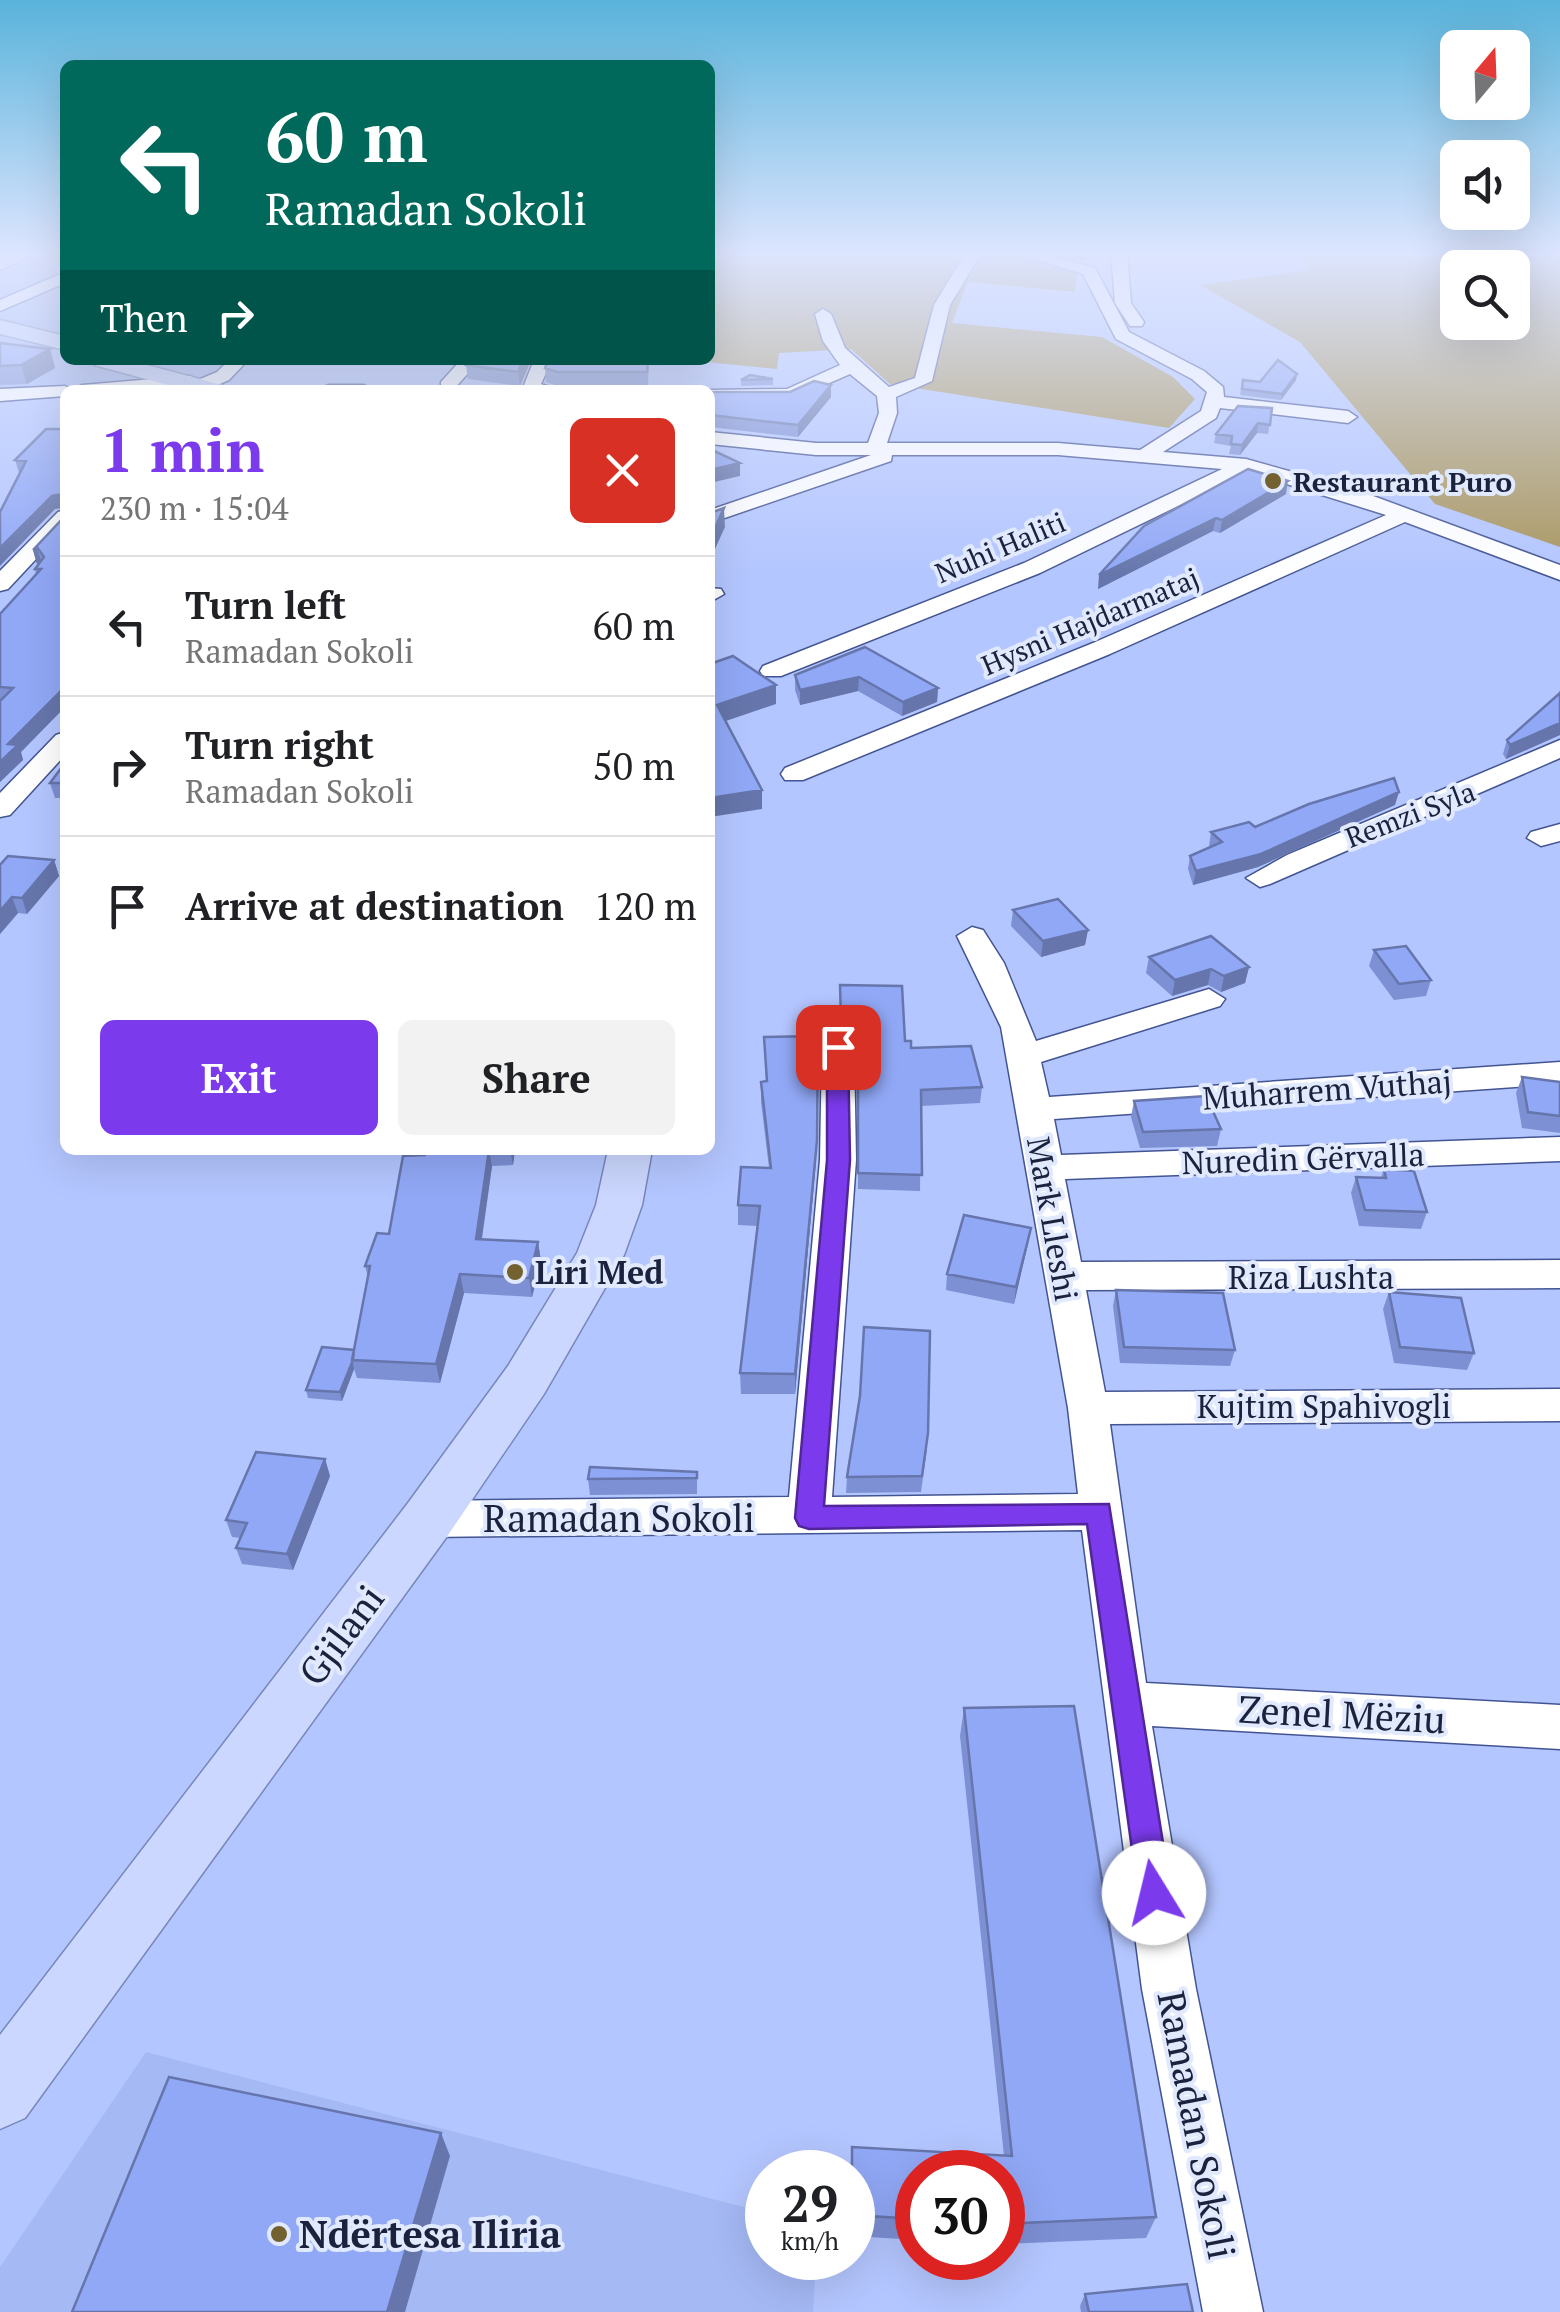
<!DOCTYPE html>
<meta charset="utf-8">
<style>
body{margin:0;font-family:"PT Serif",serif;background:#f2f2f2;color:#202124;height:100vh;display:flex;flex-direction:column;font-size:38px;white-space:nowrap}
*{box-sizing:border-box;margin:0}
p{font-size:32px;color:#757577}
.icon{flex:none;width:55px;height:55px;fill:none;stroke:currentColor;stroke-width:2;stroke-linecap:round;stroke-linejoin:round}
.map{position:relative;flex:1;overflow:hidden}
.drawer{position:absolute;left:60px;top:385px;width:655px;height:770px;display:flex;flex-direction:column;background:#fff;border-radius:15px;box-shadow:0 10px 40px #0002}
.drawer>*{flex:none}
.guide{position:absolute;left:60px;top:60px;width:655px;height:305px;border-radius:15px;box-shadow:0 10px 40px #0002;background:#00695c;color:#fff;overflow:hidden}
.needle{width:65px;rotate:19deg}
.controls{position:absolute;left:1440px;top:30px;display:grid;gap:20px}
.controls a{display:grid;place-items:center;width:90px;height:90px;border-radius:15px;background:#fff;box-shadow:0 10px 40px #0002;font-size:50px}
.speed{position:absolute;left:745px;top:2150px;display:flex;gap:20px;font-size:50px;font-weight:700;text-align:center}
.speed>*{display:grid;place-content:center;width:130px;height:130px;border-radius:50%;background:#fff;box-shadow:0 10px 40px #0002;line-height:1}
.speed small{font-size:25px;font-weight:400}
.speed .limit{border:15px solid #d22;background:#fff;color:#111}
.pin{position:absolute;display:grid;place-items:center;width:85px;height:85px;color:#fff;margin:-42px;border-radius:20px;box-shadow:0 5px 15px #0006}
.me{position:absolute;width:110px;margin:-55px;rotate:351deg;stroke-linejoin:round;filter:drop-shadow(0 0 8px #0008)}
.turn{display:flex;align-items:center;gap:35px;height:210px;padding:0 40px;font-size:45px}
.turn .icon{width:130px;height:130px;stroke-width:2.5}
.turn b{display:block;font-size:70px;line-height:85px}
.then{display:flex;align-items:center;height:95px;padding:0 40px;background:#0003;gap:20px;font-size:38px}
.round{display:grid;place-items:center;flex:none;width:105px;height:105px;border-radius:15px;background:#f2f2f2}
.overview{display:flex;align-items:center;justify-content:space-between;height:170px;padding:0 40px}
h1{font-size:60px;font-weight:800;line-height:75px;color:#7c3aed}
.action{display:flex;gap:20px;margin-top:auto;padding:20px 40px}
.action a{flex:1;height:115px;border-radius:15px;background:#7c3aed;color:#fff;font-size:40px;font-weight:800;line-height:115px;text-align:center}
.action a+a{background:#f2f2f2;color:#202124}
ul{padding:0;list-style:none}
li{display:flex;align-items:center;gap:30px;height:140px;padding:0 40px;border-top:2px solid #e0e0e0}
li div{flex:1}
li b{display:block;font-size:38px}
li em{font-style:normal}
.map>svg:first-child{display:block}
.built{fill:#a5b9f5}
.green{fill:#a9965f;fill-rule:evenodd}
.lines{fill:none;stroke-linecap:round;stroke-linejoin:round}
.minor-casing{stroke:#435492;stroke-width:3}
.major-casing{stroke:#7787ba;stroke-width:3}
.minor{fill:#fff;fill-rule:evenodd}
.major{fill:#cbd7fe;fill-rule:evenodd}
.wall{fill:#7d90d4}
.shaded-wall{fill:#6676ac}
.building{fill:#91a8f6;stroke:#6676ac;stroke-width:2.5}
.route{fill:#7c3aed;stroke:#51269a;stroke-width:2.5}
.poi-dot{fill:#73612f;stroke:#e1e9fe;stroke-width:4}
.labels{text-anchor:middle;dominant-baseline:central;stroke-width:8;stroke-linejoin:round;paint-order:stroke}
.far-poi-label{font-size:28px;font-weight:bold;fill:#1b223d;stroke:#e1e9fe;text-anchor:start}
.far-street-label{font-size:28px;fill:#1b223d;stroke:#e1e9fe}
.street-label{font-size:32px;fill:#1b223d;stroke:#e1e9fe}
.poi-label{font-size:32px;font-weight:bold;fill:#1b223d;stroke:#e1e9fe;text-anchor:start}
.near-street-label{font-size:38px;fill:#1b223d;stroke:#e1e9fe}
.near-poi-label{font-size:38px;font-weight:bold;fill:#1b223d;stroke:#e1e9fe;text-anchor:start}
</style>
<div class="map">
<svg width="1560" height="2312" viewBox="0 0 1560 2312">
<rect width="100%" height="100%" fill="#b4c6ff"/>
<!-- built -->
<path class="built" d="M0,252L65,253V331L61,334L65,335V360H239L223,376L138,390H65L0,397Z
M146,2052L767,2213L768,2258H816L813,2312H0V2267Z"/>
<!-- green -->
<path class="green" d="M710,252H1221L1078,260L1075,292L968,282L952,323L1102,337L1173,377L1195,399L1169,428L890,384L851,349L779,353L777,369L686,360H710Z
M1301,252H1560V547L1435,504L1300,342L1200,285L1308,270ZM1458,268H1512V322H1458Z"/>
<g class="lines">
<!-- minor casing -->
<g class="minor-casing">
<path id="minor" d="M17,252H38L0,270V259Z
M966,252H982L950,305L932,381L896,397L897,413L887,443H1058L1140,450L1201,411L1207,392L1192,379L1116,339L1083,274L1012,252H1037L1095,268L1129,332L1204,371L1223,387L1224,397L1348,411L1357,417L1348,423L1220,408L1216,418L1163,452L1246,459L1357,490L1560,565V580L1405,522L1110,654L803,780H785L781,774L785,768L1093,643L1386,515L1248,472L1040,573L781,676H763L760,671L763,666L1024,563L1222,469L1058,455H892L891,461L710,523V510L871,455H816L710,444V432L816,443H868L879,413L877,396L850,374L790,400L710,401L708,390L787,389L840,365L823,341L815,314L823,309L831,314L845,348L889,387L915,378L934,305Z
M1111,252H1127L1131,303L1144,322L1142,326H1130L1115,303Z
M65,272V283L0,311V300Z
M229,360H248L229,380L205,390H65V396L0,401V389L65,386L73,390L82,385L190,376L198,380L217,372Z
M461,360H480L453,390H441V382Z
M534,360H552L541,384L557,390H522Z
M328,385H364L373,390H319Z
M65,510V528L8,589L0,591V571L58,512Z
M710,588L721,589L724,594L710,602Z
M65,732V755L10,815L0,817V793L56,735Z
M1560,740V758L1270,884L1260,887L1246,878L1287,855Z
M1560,824V841L1541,846L1527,838L1531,832Z
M972,927L983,930L1004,963L1036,1041L1209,989L1225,999L1220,1006L1041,1062L1049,1097L1560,1062V1084L1054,1119L1061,1155L1560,1137V1161L1065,1179L1081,1262L1560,1260V1288L1086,1290L1105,1392L1560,1389V1421L1110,1424L1146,1683L1560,1705V1749L1152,1726L1196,1989L1263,2312H1203L1142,1989L1082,1530L428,1537L413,1532L407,1519L413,1506L428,1501L789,1497L820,1160L822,1047L826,1040H850L854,1047L856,1160L832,1497L1078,1494L1068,1408L1001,1027L957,936Z"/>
</g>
<!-- major casing -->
<g class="major-casing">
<path id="major" d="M0,320L65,336V350L0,334Z
M91,360H128L222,385L226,390H187L94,365Z
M608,1150H652L642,1205L624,1255L544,1394L448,1535L25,2118L0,2129V2035L408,1503L508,1366L577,1253L596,1205Z"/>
</g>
<!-- minor -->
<use href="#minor" class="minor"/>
<!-- major -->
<use href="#major" class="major"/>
</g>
<!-- wall -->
<path class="wall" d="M0,343L50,349L55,368L27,384L0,385Z
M531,360L520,386L468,379L466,365Z
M548,360H649L648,386H558L546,382L545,368Z
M773,379V385L741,386V380Z
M1243,380L1260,382L1296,380L1281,400L1240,395Z
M831,385V397L798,437L710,427V392H790Z
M1272,408L1268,434L1257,433L1240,455L1229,454L1231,446L1214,443L1216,434Z
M65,429V707L21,752L23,760L0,782V614L36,575L35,569L41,561L37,564L33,550L64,517V508L55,509L19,473L15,460Z
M1286,494L1220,533L1213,531L1098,589L1144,526Z
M865,647L938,688L937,702L902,716L858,691L800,705L795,690V675Z
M1560,690V735L1506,759L1503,754L1507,740L1558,695Z
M65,763V798H55L50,783Z
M1395,805L1258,867L1193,885L1188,869L1190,856L1210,847L1209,846L1211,832L1255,827Z
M54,860L59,876L27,914L18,913L0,934V865Z
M1013,910L1088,930L1085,945L1041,957L1011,926Z
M1374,950L1431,980L1426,996L1394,1000L1369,966Z
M1149,957L1249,967L1245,983L1221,992L1208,985L1172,996L1146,973Z
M840,985L905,1041L911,1048L982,1087L980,1103L921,1106L920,1191L858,1189V1047L853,1038L840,1036Z
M764,1037L816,1160L795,1394H741L740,1373L757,1226L738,1225V1205L769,1168L761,1102V1082H766Z
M1522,1077L1560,1082V1133L1522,1128L1516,1093Z
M1134,1101L1221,1129L1217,1146L1140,1148L1131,1117Z
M426,1150H515L513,1165L492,1166L482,1239L538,1242L541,1261L532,1297L464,1293L440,1383L357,1378L354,1369L342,1401L308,1398L306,1390L354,1350L368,1277L365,1266L389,1234L425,1155Z
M1384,1169L1427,1212L1421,1229L1359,1226L1351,1193L1356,1177L1381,1178Z
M1031,1228L1014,1304L946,1290L947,1274Z
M1116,1290L1235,1350L1230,1366L1120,1363L1113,1306Z
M1389,1292L1474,1353L1467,1370L1394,1363L1383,1309Z
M927,1449L921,1492L846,1493L847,1477Z
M325,1459L330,1476L293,1570L242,1564L236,1548L241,1538L232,1537L226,1520Z
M697,1472V1494L590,1495L588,1479Z
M964,1708L1156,2217L1146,2238L1002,2244V2172H918V2240L852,2236V2172H850L852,2147L1004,2156L960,1736Z
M1085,2294L1193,2312H1081L1080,2306Z"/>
<!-- shaded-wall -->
<path class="shaded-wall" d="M50,349L55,368L27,384L21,365Z
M523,360H531L520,386L518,372Z
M1297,374L1296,380L1281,400L1282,394Z
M831,385V397L798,437V425Z
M1258,423L1257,433L1240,455L1242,445Z
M740,463V476L710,483V470Z
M1288,481L1286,494L1220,533L1222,520Z
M63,494L65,507L55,509L0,566V548L52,496Z
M724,508L725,527L710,560V539Z
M1216,518L1213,531L1098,589L1099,575Z
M37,547L41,561L37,564L33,550Z
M859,677L858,691L800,705V690Z
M776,685V704L717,724V705Z
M65,687V707L21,752L23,760L0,782V762L8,744Z
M938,688L937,702L902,716L903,702Z
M1560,723V735L1506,759L1510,745Z
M762,790V809L710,817V798Z
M1399,792L1395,805L1258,867L1193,885L1196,871Z
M54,860L59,876L27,914L22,898Z
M12,897L18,913L0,934V911Z
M1088,930L1085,945L1041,957L1043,941Z
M1249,967L1245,983L1221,992L1224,976Z
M1211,969L1208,985L1172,996L1175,980Z
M817,1140L816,1160L795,1394V1374Z
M489,1150L492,1166L479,1257L476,1239Z
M510,1150H515L513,1165Z
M1031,1228L1028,1244L1014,1304L1016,1287Z
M538,1242L541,1261L532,1297L529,1278Z
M460,1274L464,1293L440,1383L436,1364Z
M352,1360L354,1369L342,1401L340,1392Z
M325,1459L330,1476L293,1570L287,1554Z
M441,2133L450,2156L405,2312H387Z"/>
<!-- building -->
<path class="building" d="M0,343L50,349L21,365L0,366Z
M470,360H523L518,372L466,365Z
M548,360H648L647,372H557L545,368Z
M1278,360L1297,374L1282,394L1242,389L1243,380L1260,382Z
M750,375L773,379L741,380Z
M814,381L831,385L798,425L710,415V392H790Z
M1238,406L1272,408L1270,425L1258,423L1242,445L1231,444L1232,436L1216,434Z
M46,429H65V687L8,744L18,745L0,762V701L13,688L0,687V614L41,569H35L44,557L37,547L33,550L64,517L63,494L52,496L0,548V512L26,461L15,460Z
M710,449L740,463L710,470Z
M1248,469L1288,481L1222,520L1216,518L1099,575L1144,526Z
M724,508L710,539V513Z
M865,647L938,688L903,702L859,677L800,690L795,675Z
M733,656L776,685L717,705L762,790L710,798V664Z
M1560,693V723L1510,745L1507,740Z
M65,763V783H50Z
M1394,778L1399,792L1261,854L1196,871L1190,856L1222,842L1211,832L1249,822L1255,827L1309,804Z
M8,856L54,860L22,898L12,897L0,911V865Z
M1058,899L1088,930L1043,941L1013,910Z
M1211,936L1249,967L1224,976L1211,969L1175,980L1149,957Z
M1406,946L1431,980L1399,984L1374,950Z
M840,985L902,986L905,1041H911V1048L971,1046L982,1087L921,1090L922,1175L858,1173V1031L854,1022L841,1020Z
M818,1036L817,1140L795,1374L740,1373L760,1206L738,1205L741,1167L771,1168L761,1082L767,1081L764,1037Z
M1522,1077L1560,1082V1116L1528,1112Z
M1206,1096L1221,1129L1143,1132L1134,1101Z
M426,1150H489L476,1239L538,1242L529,1278L460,1274L436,1364L352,1360L370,1266H365L377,1233L389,1234L403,1156L425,1155Z
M1384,1169L1414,1171L1427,1212L1365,1210L1356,1177L1386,1178Z
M964,1215L1031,1228L1016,1287L947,1274Z
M1116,1290L1223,1293L1235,1350L1124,1347Z
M1389,1292L1461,1298L1474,1353L1400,1347Z
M864,1327L930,1331L928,1433L922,1476L847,1477L860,1396Z
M322,1347L354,1350L353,1360L340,1392L306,1390Z
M256,1452L325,1459L287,1554L236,1548L247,1523L226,1520Z
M590,1467L697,1472V1478L588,1479Z
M1074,1706L1156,2217L1002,2224V2172H918V2219L852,2215V2147L1012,2156L964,1708Z
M169,2077L441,2133L387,2312H72Z
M1187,2284L1193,2312H1089L1085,2294Z"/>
<!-- sky -->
<linearGradient id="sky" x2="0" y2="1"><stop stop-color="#59b3db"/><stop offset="0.44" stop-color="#dde5ff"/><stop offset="1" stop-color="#dde5ff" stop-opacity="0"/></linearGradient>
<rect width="1560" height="576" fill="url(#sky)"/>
<!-- route -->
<path class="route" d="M838,1041L848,1047L850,1160L824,1506L1109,1504L1171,1893L1166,1904L1154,1909L1143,1904L1138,1893L1087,1524L809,1529L799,1526L795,1518L827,1160V1047Z"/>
<!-- markers -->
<g class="poi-dot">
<circle cx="1273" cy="481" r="10"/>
<circle cx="515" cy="1272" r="10"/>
<circle cx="279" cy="2234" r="10"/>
</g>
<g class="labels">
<!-- far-poi labels -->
<g class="far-poi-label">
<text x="1293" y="481">Restaurant Puro</text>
</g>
<!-- far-street labels -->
<g class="far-street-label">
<text transform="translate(1000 547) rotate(-23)">Nuhi Haliti</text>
<text transform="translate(1090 621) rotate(-23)">Hysni Hajdarmataj</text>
<text transform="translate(1410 814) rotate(-21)">Remzi Syla</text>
</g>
<!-- street labels -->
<g class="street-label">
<text transform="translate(1327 1089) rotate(-4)">Muharrem Vuthaj</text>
<text transform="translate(1303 1158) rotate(-2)">Nuredin Gërvalla</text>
<text transform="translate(1053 1219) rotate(80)">Mark Lleshi</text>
<text x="1311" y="1277">Riza Lushta</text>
<text x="1324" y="1406">Kujtim Spahivogli</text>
</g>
<!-- poi labels -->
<g class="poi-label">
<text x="535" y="1272">Liri Med</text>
</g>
<!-- near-street labels -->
<g class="near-street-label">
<text x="619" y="1518">Ramadan Sokoli</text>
<text transform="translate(341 1635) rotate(-53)">Gjilani</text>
<text transform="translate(1342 1714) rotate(3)">Zenel Mëziu</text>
<text transform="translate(1197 2125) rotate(79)">Ramadan Sokoli</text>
</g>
<!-- near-poi labels -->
<g class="near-poi-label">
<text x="299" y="2234">Ndërtesa Iliria</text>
</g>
</g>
</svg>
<div class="controls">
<a><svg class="needle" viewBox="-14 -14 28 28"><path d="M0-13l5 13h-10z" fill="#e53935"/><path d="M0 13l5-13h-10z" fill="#757577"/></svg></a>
<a><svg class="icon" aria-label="sound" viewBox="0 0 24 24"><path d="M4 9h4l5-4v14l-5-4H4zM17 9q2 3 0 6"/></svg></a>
<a><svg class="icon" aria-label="search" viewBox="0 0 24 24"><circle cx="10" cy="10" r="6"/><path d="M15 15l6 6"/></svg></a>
</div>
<div class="speed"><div>29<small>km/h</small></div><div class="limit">30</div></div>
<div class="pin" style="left:838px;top:1047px;background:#d93025"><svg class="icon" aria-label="arrive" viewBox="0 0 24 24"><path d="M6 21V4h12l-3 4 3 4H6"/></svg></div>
<svg class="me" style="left:1154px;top:1893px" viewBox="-20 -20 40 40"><circle r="19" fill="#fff"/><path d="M0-13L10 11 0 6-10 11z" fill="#7c3aed"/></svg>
<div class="guide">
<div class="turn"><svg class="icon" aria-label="left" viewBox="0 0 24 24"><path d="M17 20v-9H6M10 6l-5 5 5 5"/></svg><div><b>60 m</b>Ramadan Sokoli</div></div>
<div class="then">Then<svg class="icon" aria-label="right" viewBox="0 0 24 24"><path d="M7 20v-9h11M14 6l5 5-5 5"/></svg></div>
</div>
<section class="drawer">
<div class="overview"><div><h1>1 min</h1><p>230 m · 15:04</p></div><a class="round" style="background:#d93025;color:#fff"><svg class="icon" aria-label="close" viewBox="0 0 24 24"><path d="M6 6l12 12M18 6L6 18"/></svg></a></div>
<ul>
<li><svg class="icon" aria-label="left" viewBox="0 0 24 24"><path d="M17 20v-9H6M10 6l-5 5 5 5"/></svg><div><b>Turn left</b><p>Ramadan Sokoli</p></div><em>60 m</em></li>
<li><svg class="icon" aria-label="right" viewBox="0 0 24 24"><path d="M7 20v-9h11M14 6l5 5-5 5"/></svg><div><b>Turn right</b><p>Ramadan Sokoli</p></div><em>50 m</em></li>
<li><svg class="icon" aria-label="arrive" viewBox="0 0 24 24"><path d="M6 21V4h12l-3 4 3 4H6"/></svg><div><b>Arrive at destination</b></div><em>120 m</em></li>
</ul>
<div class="action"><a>Exit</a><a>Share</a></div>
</section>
</div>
